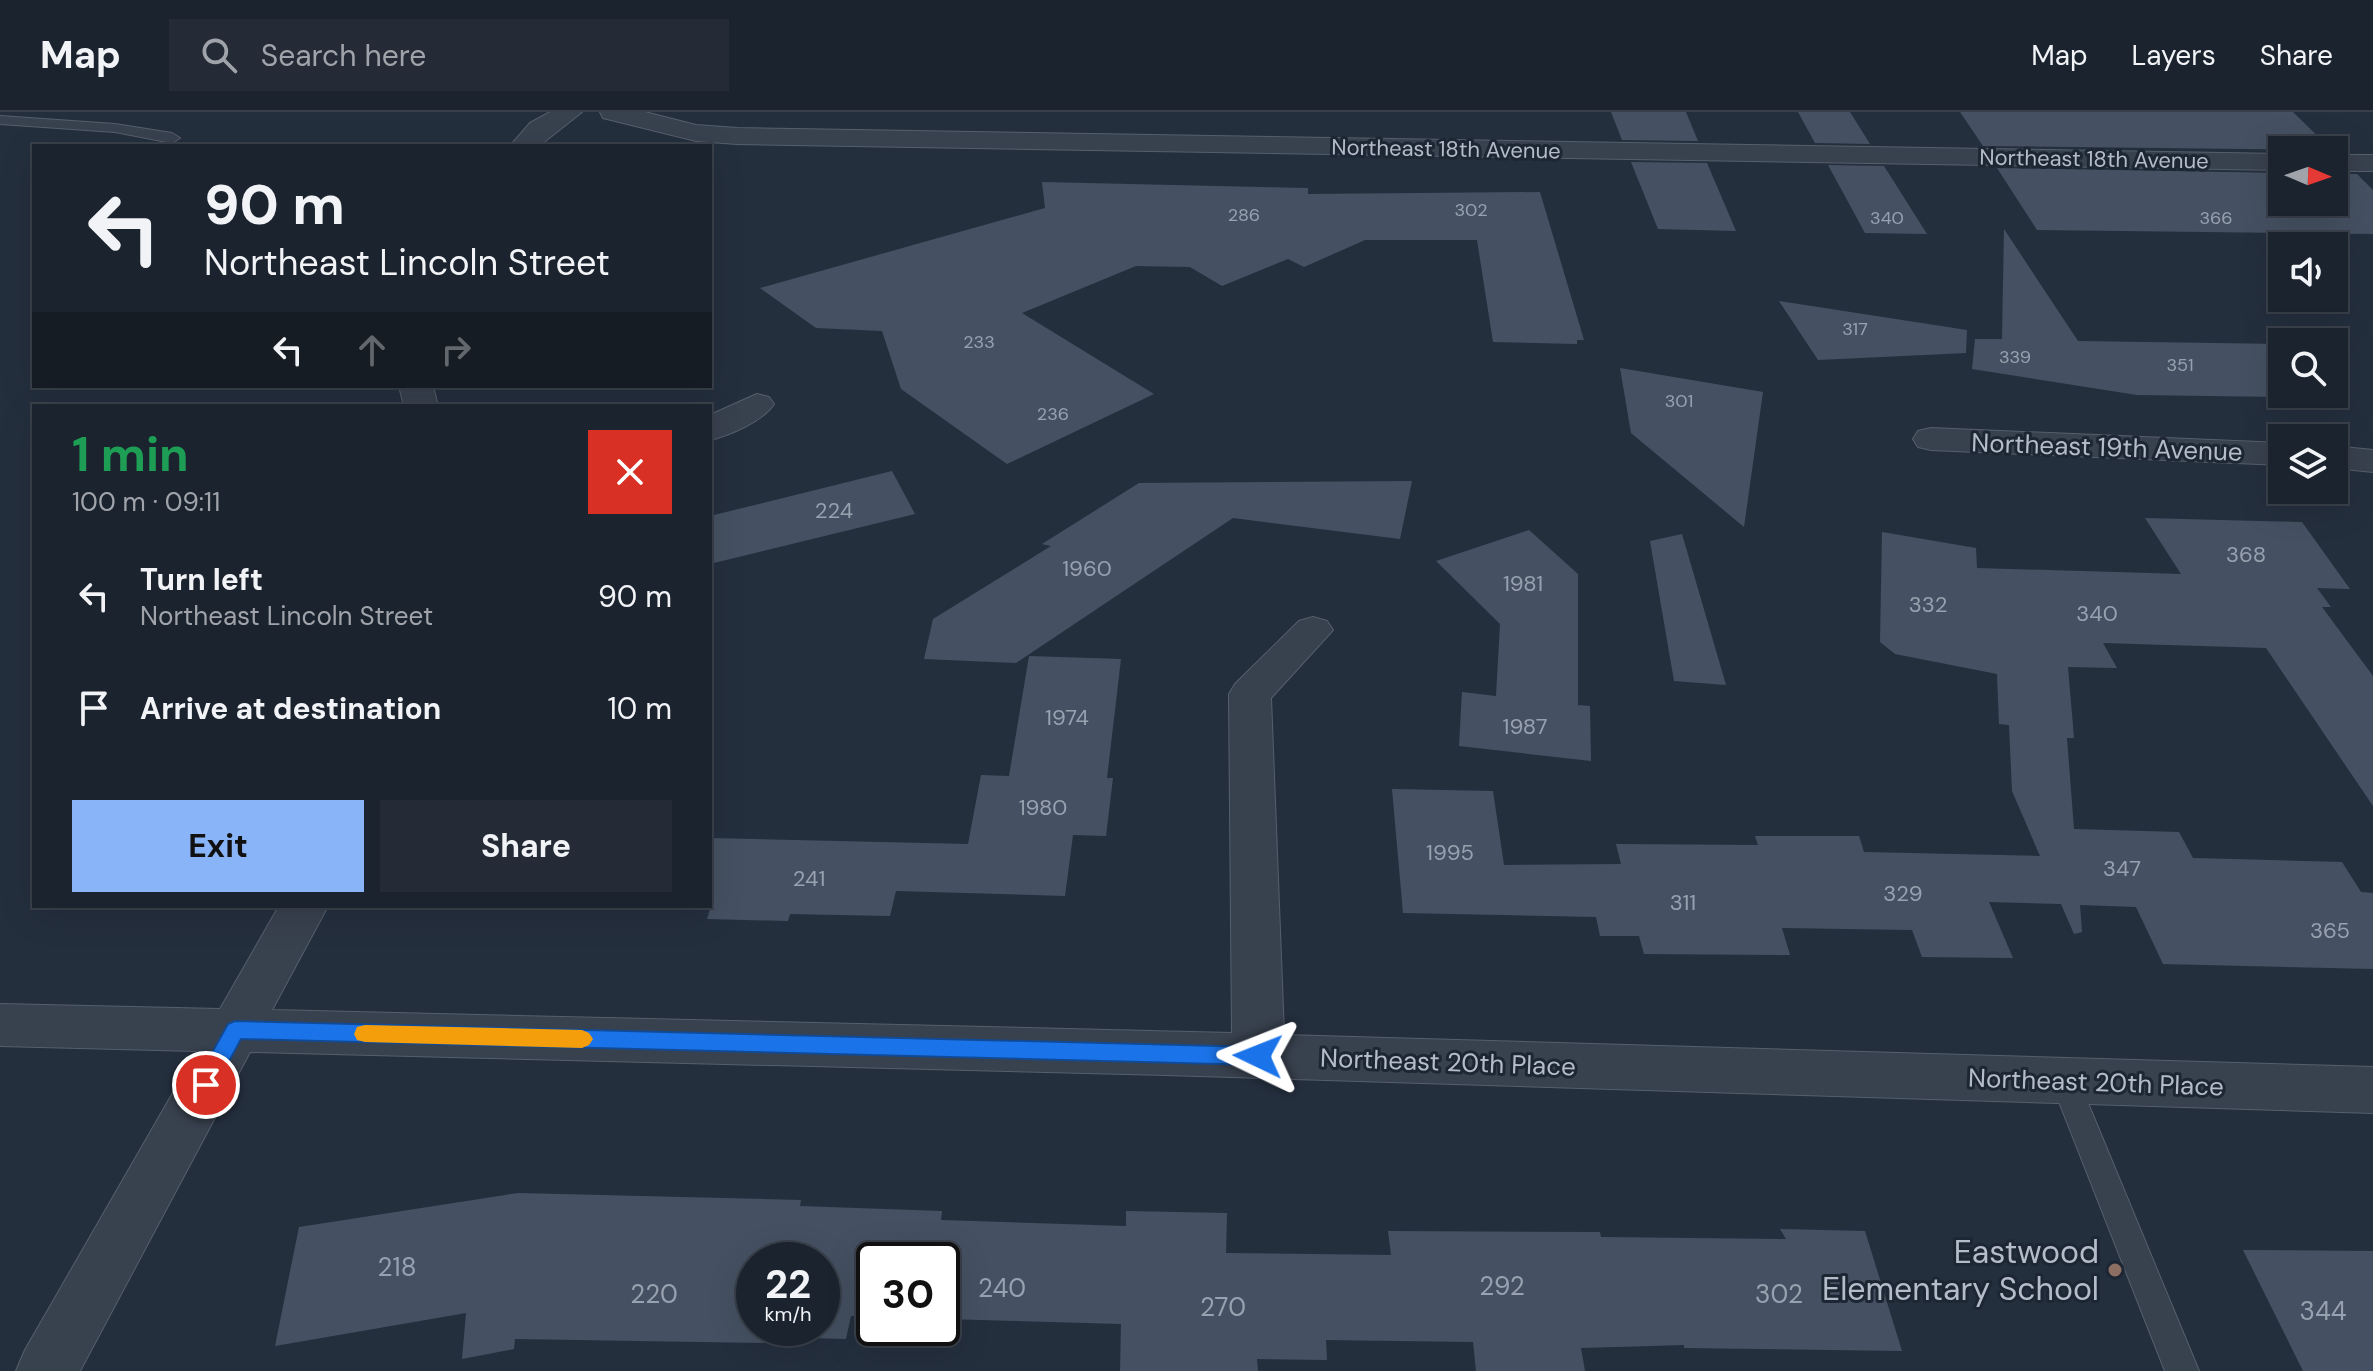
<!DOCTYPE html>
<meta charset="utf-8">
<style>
body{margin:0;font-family:"DM Sans",sans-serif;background:#242b36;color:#f1f3f6;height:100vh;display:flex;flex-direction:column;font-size:30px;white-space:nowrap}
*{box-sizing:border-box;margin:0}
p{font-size:26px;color:#a0a4aa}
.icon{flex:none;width:44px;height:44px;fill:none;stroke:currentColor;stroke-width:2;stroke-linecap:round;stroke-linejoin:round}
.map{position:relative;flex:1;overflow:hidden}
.details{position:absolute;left:32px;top:292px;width:680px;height:504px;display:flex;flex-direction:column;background:#1b232e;border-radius:0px;box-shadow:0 8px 32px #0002,0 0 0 2px #39404a}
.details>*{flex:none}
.banner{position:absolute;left:32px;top:32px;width:680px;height:244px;border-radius:0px;box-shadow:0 8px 32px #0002,0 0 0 2px #39404a;background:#1b232e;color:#f1f3f6;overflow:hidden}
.needle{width:52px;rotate:92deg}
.tools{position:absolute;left:2268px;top:24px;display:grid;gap:16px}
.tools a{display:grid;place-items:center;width:80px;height:80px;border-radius:0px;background:#1b232e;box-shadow:0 8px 32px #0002,0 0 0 2px #39404a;font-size:40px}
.speed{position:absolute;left:736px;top:1130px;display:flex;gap:16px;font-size:40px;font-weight:700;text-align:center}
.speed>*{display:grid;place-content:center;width:104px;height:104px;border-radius:50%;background:#1b232e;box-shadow:0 8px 32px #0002,0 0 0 2px #39404a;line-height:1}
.speed small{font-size:20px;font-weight:400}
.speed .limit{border:4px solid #111;border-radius:12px;background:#fff;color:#111}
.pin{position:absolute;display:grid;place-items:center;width:68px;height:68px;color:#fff;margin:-34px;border:4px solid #fff;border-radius:50%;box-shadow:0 2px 8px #0007}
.me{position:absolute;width:88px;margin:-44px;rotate:272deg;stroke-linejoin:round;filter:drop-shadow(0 0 6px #0008)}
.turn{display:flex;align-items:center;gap:28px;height:168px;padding:0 40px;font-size:36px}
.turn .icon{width:104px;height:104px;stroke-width:2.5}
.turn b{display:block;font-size:56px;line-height:68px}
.lanes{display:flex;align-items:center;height:76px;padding:0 40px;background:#0003;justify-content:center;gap:40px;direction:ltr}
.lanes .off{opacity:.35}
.round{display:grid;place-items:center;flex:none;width:84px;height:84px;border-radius:0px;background:#242b36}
.head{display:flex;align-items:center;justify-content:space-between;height:136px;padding:0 40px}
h1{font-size:48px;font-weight:700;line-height:60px;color:#1e9e55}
.button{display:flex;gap:16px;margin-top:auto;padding:16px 40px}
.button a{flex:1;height:92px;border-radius:0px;background:#8ab4f8;color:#111;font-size:32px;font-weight:700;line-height:92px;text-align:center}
.button a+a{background:#242b36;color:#f1f3f6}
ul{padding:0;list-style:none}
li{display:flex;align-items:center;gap:24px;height:112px;padding:0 40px}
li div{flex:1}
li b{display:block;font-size:30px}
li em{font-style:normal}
header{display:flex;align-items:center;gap:48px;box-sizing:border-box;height:112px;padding:0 40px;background:#1b232e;border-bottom:2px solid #39404a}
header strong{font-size:38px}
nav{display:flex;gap:44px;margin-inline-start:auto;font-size:28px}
.search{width:560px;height:72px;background:#242b36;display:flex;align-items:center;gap:20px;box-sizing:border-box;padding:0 28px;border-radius:0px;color:#a0a4aa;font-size:30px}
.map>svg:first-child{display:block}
.building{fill:#455162;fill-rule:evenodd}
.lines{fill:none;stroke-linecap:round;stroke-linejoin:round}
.lane-casing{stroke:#565f6c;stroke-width:2}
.street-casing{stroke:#565f6c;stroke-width:2}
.lane{fill:#38414e;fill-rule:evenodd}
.street{fill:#38414e;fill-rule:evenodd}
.route{fill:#1a73e8;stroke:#114b97;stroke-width:2}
.slow{fill:#f59e0b}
.education-dot{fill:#8d6e63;stroke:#1d2633;stroke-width:3}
.labels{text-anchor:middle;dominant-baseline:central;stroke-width:6;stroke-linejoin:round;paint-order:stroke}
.far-number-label{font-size:18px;fill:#98a1af}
.far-street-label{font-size:22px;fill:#b4bcc9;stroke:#1d2633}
.number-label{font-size:22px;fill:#98a1af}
.street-label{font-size:26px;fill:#b4bcc9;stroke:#1d2633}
.near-number-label{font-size:26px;fill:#98a1af}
.near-poi-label{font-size:32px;fill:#b4bcc9;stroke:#1d2633;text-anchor:end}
</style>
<header>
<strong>Map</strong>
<div class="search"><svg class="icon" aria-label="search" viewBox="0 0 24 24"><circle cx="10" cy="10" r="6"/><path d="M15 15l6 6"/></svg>Search here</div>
<nav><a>Map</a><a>Layers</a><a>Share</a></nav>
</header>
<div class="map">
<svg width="2373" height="1259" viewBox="0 0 2373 1259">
<rect width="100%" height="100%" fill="#242f3e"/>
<!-- building -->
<path class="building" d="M1611,0H1686L1698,29L1622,28Z
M1798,0H1850L1870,32L1815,31Z
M1960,0H2293L2332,38L1983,34Z
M1631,50L1707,51L1736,119L1658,117Z
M1828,53L1884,54L1927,122L1865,121Z
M1997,56L2282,61V90H2334V62H2357L2373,78V122L2037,118Z
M1042,70L1308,76V82L1540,80L1584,228H1577V232L1493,230L1477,128H1365L1304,155L1288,147L1222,174L1190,155L1136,154L1022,201L1154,282L1007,352L901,277L882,219L816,216L760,176L1045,96Z
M2004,117L2078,229L2282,232V285L2137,283L1972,257L1975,227H2002Z
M1779,189L1967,218L1966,241L1818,248Z
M1620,256L1763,280L1744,415L1631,321Z
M892,359L915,402L710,452V404Z
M1412,369L1400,427L1233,406L1016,551L924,547L933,507L1051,434L1042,432L1139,371Z
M2145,406L2302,410L2350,477L2317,476L2331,495H2322L2373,564V694L2266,536L2103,531L2117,556L2068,555L2074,626H2067L2074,717L2179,720L2193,746L2342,750L2361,780L2373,781V857L2163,852L2136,795L2080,793L2082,820L2074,822L2061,792L1989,790L2013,846L1922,845L1912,818L1782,816L1790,843L1644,842L1639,824H1600L1596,805L1403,801L1392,677L1493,679L1504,753L1621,752L1616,732L1758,733L1755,724H1859L1864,740L2040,744L2012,679L2009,613L1999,612L1997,562L1895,542L1880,530L1882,420L1976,436L1977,456L2181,462Z
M1529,418L1578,462V593L1590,594L1591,649L1459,634L1462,580L1496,584L1500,512L1436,449Z
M1682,422L1726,573L1674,569L1650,429Z
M1029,544L1121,547L1107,666H1113L1106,724L1073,723L1065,784L896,779L890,804L790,802L788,809L707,807L710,797V726L968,732L981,663L1009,664Z
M518,1081L801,1088L800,1094L942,1099L941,1108L1126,1114V1099L1227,1101L1226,1141L1391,1143L1388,1119L1600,1120L1601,1125L1786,1127L1780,1117L1865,1119L1902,1239L1684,1236V1233L1581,1236L1585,1259H1476L1473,1230L1326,1228L1327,1248L1257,1247L1258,1259H1120L1121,1212L942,1207V1148H874V1204H851L846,1227L773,1225L771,1231L515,1227L514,1237L462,1247L466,1201L275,1234L299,1115ZM754,1148H822V1216H754Z
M2243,1138L2373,1139V1259H2303Z"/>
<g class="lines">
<!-- lane casing -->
<g class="lane-casing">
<path id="lane" d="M0,4L115,12L172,21L180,26L172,31L115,20L0,12Z
M2064,955L2074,958L2078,967L2199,1259H2165L2050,967L2054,958Z"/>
</g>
<!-- street casing -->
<g class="street-casing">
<path id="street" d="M550,0H582L539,34H510L530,11Z
M600,0H645L696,13L737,16L2282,42V58L737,32L696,29L603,6Z
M2334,43H2373V59H2334Z
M399,274H433L438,294H404Z
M757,282L769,285L774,292C763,309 730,323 710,328V303Z
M1931,316L2282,331V353L1931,338L1918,335L1913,327L1918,319Z
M2334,334L2373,338V360L2334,356Z
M1313,505L1327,509L1333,518L1271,586L1284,923L2373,955V1001L1166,963L250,940L80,1259H16L25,1238L197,939L0,934V892L220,897L279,794H328L272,898L1232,921L1229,582L1235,572L1299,509Z"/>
</g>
<!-- lane -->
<use href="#lane" class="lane"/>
<!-- street -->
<use href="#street" class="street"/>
</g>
<!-- route -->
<path class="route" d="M235,909L1258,935L1266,938L1269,944L1266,951L1258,953L241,927L213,979L206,982L198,979L195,973L198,966L228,912Z"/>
<!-- slow -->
<path class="slow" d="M365,913L582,918L589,921L593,927L589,933L582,936L365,930L357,928L354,922L357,915Z"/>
<!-- markers -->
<circle class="education-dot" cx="2115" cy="1158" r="8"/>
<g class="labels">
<!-- far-number labels -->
<g class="far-number-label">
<text x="1471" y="98">302</text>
<text x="1244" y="103">286</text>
<text x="1887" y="106">340</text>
<text x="2216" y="106">366</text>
<text x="1855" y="217">317</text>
<text x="979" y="230">233</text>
<text x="2015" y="245">339</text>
<text x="2180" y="253">351</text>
<text x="1679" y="289">301</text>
<text x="1053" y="302">236</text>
</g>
<!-- far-street labels -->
<g class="far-street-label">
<text transform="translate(1446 37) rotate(1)">Northeast 18th Avenue</text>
<text transform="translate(2094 47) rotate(1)">Northeast 18th Avenue</text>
</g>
<!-- number labels -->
<g class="number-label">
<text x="834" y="398">224</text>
<text x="2246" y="442">368</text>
<text x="1087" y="456">1960</text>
<text x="1523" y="471">1981</text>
<text x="1928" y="492">332</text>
<text x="2097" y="501">340</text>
<text x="1067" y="605">1974</text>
<text x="1525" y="614">1987</text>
<text x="1043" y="695">1980</text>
<text x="1450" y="740">1995</text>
<text x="2122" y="756">347</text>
<text x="809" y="766">241</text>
<text x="1903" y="781">329</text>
<text x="1683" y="790">311</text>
<text x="2330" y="818">365</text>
</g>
<!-- street labels -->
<g class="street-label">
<text transform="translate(2107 335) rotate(2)">Northeast 19th Avenue</text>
<text transform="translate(1448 950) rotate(2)">Northeast 20th Place</text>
<text transform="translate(2096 970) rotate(2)">Northeast 20th Place</text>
</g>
<!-- near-number labels -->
<g class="near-number-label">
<text x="397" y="1155">218</text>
<text x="1502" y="1174">292</text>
<text x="1002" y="1176">240</text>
<text x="654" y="1182">220</text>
<text x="1779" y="1182">302</text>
<text x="1223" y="1195">270</text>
<text x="2323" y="1199">344</text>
</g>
<!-- near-poi labels -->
<g class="near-poi-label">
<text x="2099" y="1140">Eastwood<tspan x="2099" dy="37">Elementary School</tspan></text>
</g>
</g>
</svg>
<div class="tools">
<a><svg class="needle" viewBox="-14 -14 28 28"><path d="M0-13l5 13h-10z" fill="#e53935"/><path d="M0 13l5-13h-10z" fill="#a0a4aa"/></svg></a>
<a><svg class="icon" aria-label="sound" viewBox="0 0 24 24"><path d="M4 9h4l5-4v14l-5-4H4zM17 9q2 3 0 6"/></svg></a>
<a><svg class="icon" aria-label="search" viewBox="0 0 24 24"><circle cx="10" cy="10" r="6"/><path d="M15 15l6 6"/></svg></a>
<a><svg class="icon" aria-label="layers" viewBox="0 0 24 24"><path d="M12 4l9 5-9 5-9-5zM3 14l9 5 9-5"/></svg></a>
</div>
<div class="speed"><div>22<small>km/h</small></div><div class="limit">30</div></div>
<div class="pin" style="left:206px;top:973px;background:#d93025"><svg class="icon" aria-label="arrive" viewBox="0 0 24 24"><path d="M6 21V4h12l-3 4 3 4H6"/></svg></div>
<svg class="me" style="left:1258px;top:944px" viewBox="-20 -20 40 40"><path d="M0-17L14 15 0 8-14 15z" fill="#1a73e8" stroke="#fff" stroke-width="4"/></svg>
<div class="banner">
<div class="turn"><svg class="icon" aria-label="left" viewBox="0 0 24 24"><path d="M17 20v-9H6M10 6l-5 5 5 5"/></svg><div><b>90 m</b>Northeast Lincoln Street</div></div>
<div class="lanes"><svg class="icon" aria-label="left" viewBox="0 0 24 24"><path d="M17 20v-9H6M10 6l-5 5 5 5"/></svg><svg class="icon off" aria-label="ahead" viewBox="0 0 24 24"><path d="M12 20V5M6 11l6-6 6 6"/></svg><svg class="icon off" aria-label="right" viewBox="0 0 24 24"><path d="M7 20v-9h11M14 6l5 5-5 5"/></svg></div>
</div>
<section class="details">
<div class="head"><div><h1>1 min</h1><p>100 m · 09:11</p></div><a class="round" style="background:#d93025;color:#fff"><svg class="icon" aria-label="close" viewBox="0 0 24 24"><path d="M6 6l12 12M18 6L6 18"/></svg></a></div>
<ul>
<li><svg class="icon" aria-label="left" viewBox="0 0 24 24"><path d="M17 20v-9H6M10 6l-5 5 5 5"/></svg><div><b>Turn left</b><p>Northeast Lincoln Street</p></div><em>90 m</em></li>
<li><svg class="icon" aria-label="arrive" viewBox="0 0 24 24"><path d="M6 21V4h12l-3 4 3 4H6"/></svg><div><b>Arrive at destination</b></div><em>10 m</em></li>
</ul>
<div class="button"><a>Exit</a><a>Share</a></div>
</section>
</div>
